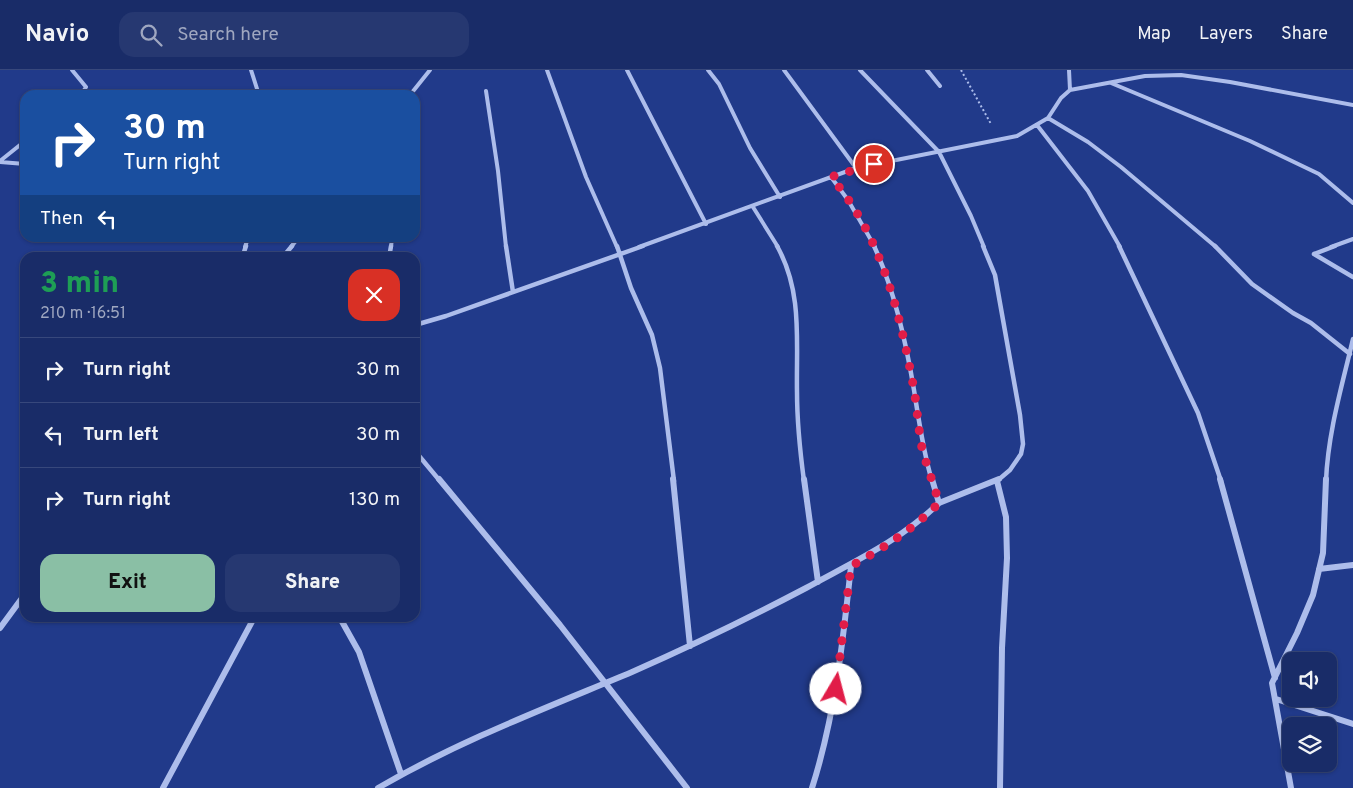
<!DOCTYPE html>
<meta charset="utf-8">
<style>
body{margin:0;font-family:Overpass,sans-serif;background:#263871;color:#f1f3f6;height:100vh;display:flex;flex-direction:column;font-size:19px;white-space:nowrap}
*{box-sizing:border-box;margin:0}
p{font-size:16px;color:#9fa7c0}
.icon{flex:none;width:28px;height:28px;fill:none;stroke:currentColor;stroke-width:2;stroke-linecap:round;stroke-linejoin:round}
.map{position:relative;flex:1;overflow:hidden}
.side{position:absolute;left:20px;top:182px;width:400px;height:370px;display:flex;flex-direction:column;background:#192c68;border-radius:15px;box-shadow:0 1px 4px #0004,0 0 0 1px #37487c}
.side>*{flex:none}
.banner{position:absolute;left:20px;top:20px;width:400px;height:152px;border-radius:15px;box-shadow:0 1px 4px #0004,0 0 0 1px #37487c;background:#1a4fa0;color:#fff;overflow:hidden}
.tools{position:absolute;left:1282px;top:582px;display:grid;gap:10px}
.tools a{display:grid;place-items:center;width:55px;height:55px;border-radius:10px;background:#192c68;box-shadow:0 1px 4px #0004,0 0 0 1px #37487c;font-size:25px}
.pin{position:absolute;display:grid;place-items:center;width:42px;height:42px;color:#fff;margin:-21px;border:2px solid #fff;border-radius:50%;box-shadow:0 1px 5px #0007}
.me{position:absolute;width:55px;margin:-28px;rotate:8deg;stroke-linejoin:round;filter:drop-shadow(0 0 4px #0008)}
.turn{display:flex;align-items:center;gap:18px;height:105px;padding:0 20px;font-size:22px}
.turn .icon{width:65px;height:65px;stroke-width:2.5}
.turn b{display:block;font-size:35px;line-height:42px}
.then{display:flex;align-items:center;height:48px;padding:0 20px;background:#0003;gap:10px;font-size:19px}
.round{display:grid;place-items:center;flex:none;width:52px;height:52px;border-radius:15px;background:#263871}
.head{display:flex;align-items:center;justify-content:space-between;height:85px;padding:0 20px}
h1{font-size:30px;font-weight:800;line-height:38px;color:#1e9e55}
.cta{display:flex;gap:10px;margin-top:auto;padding:10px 20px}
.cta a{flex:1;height:58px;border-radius:15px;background:#8abfa5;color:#111;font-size:20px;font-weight:800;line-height:58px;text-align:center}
.cta a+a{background:#263871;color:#f1f3f6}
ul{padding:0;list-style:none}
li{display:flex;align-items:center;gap:15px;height:65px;padding:0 20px;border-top:1px solid #37487c}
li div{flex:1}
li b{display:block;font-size:19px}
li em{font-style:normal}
header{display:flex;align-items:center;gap:30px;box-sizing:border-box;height:70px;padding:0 25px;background:#192c68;border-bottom:1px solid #37487c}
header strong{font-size:24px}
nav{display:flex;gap:28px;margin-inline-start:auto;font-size:18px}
.search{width:350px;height:45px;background:#263871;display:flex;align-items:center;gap:12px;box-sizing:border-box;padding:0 18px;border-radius:15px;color:#9fa7c0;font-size:19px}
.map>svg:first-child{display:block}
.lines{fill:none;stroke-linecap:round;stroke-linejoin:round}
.path{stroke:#adbdeb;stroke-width:2;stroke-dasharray:2 2.5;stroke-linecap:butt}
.minor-far2{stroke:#adbdeb;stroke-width:4}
.minor-far1{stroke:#adbdeb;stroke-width:4.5}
.minor{stroke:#adbdeb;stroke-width:6}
.route{stroke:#e11d48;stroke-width:9;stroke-dasharray:0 16.2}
</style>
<header>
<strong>Navio</strong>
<div class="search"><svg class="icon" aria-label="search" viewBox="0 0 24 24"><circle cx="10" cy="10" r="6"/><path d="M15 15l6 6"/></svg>Search here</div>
<nav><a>Map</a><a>Layers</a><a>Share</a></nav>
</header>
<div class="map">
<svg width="1353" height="718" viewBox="0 0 1353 718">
<rect width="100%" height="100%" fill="#213a8a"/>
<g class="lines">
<!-- path -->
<path class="path" d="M961,0L991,54"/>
<!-- minor-far2 -->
<path class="minor-far2" d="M72,0L86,17L81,25
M251,0L259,25
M547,0L586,107L617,177
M627,0L706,154
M708,0L719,14L750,78L780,127
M784,0L856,98
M860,0L939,82L971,146L984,177
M927,0L940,16
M1111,13L1250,71L1319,104L1353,133
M1070,20L1145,6L1181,5L1230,12L1353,35
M486,21L498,101L506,177
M410,25L430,0
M1048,48L1088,72L1121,97L1216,177
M1037,55L1088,121L1120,177
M0,91L25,71
M0,92L25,94
M831,107L848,130L875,177
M753,137L778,177
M245,177L248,168
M291,177L298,168
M391,177L392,168
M639,177L856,98L1017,66L1048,48L1061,28L1070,20L1069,0
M1331,177L1353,169"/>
<!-- minor-far1 -->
<path class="minor-far1" d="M506,176L513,222
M617,176L631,218L652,265L660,298L674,411
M777,176C803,222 796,272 797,322C797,352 800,381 804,411
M874,176C895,221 906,272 914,320C919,351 923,381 932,411
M983,176L995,205L1020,345L1023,374L1021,384L1010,400L997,411
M1119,176L1198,343L1221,411
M1215,176L1252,214L1293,243L1311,253L1350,284
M1314,184L1353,207
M1314,184L1335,176
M242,188L246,176
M282,188L292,176
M389,188L391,176
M415,255L446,246L643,176
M415,381L440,411
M1326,411C1328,362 1342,316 1353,269"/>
<!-- minor -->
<path class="minor" d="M439,409L560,555L687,718
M673,409L690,576
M804,409L818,512
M1220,409L1275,608
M997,411L1006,447L1007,488L1002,578L1000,718
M939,433L999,409
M1319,499L1353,495
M340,548L359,582L401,704
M0,558L25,524
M1276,629L1353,654
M163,718L254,548
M378,718C459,671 546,638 632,602C691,576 749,548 806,518C853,492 900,471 939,433L932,409
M812,718C835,646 843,571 851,496
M1291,718L1272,613L1297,563L1313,525L1323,483L1326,409"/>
</g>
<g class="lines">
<!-- route -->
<path class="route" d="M836,619L851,496C884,478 913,459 939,433C934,415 927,397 922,378C918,357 917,335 913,314C899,240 881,165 831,107L874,94"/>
</g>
</svg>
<div class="tools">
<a><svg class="icon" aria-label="sound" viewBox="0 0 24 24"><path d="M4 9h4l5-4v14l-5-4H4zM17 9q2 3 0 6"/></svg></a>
<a><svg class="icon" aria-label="layers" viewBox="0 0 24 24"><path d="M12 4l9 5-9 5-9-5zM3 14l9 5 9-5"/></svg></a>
</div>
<div class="pin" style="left:874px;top:94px;background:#d93025"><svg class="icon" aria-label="arrive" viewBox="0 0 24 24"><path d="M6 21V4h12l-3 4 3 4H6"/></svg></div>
<svg class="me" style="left:836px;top:619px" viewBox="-20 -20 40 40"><circle r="19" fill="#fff"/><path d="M0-13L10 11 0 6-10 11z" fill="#e11d48"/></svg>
<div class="banner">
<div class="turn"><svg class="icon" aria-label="right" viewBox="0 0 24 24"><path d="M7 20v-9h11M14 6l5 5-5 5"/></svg><div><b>30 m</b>Turn right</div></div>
<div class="then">Then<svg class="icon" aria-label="left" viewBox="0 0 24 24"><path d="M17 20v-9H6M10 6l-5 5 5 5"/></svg></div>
</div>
<section class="side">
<div class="head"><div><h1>3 min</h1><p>210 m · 16:51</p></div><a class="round" style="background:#d93025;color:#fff"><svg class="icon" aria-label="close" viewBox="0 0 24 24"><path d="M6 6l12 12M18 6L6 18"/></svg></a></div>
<ul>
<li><svg class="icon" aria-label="right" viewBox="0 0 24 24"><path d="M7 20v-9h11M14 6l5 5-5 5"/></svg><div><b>Turn right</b></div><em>30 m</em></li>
<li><svg class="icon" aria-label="left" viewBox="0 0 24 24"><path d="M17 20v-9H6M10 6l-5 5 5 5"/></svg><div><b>Turn left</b></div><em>30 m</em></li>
<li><svg class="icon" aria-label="right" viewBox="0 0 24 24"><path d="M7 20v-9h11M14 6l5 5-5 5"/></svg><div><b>Turn right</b></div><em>130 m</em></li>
</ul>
<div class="cta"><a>Exit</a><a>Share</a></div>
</section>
</div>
